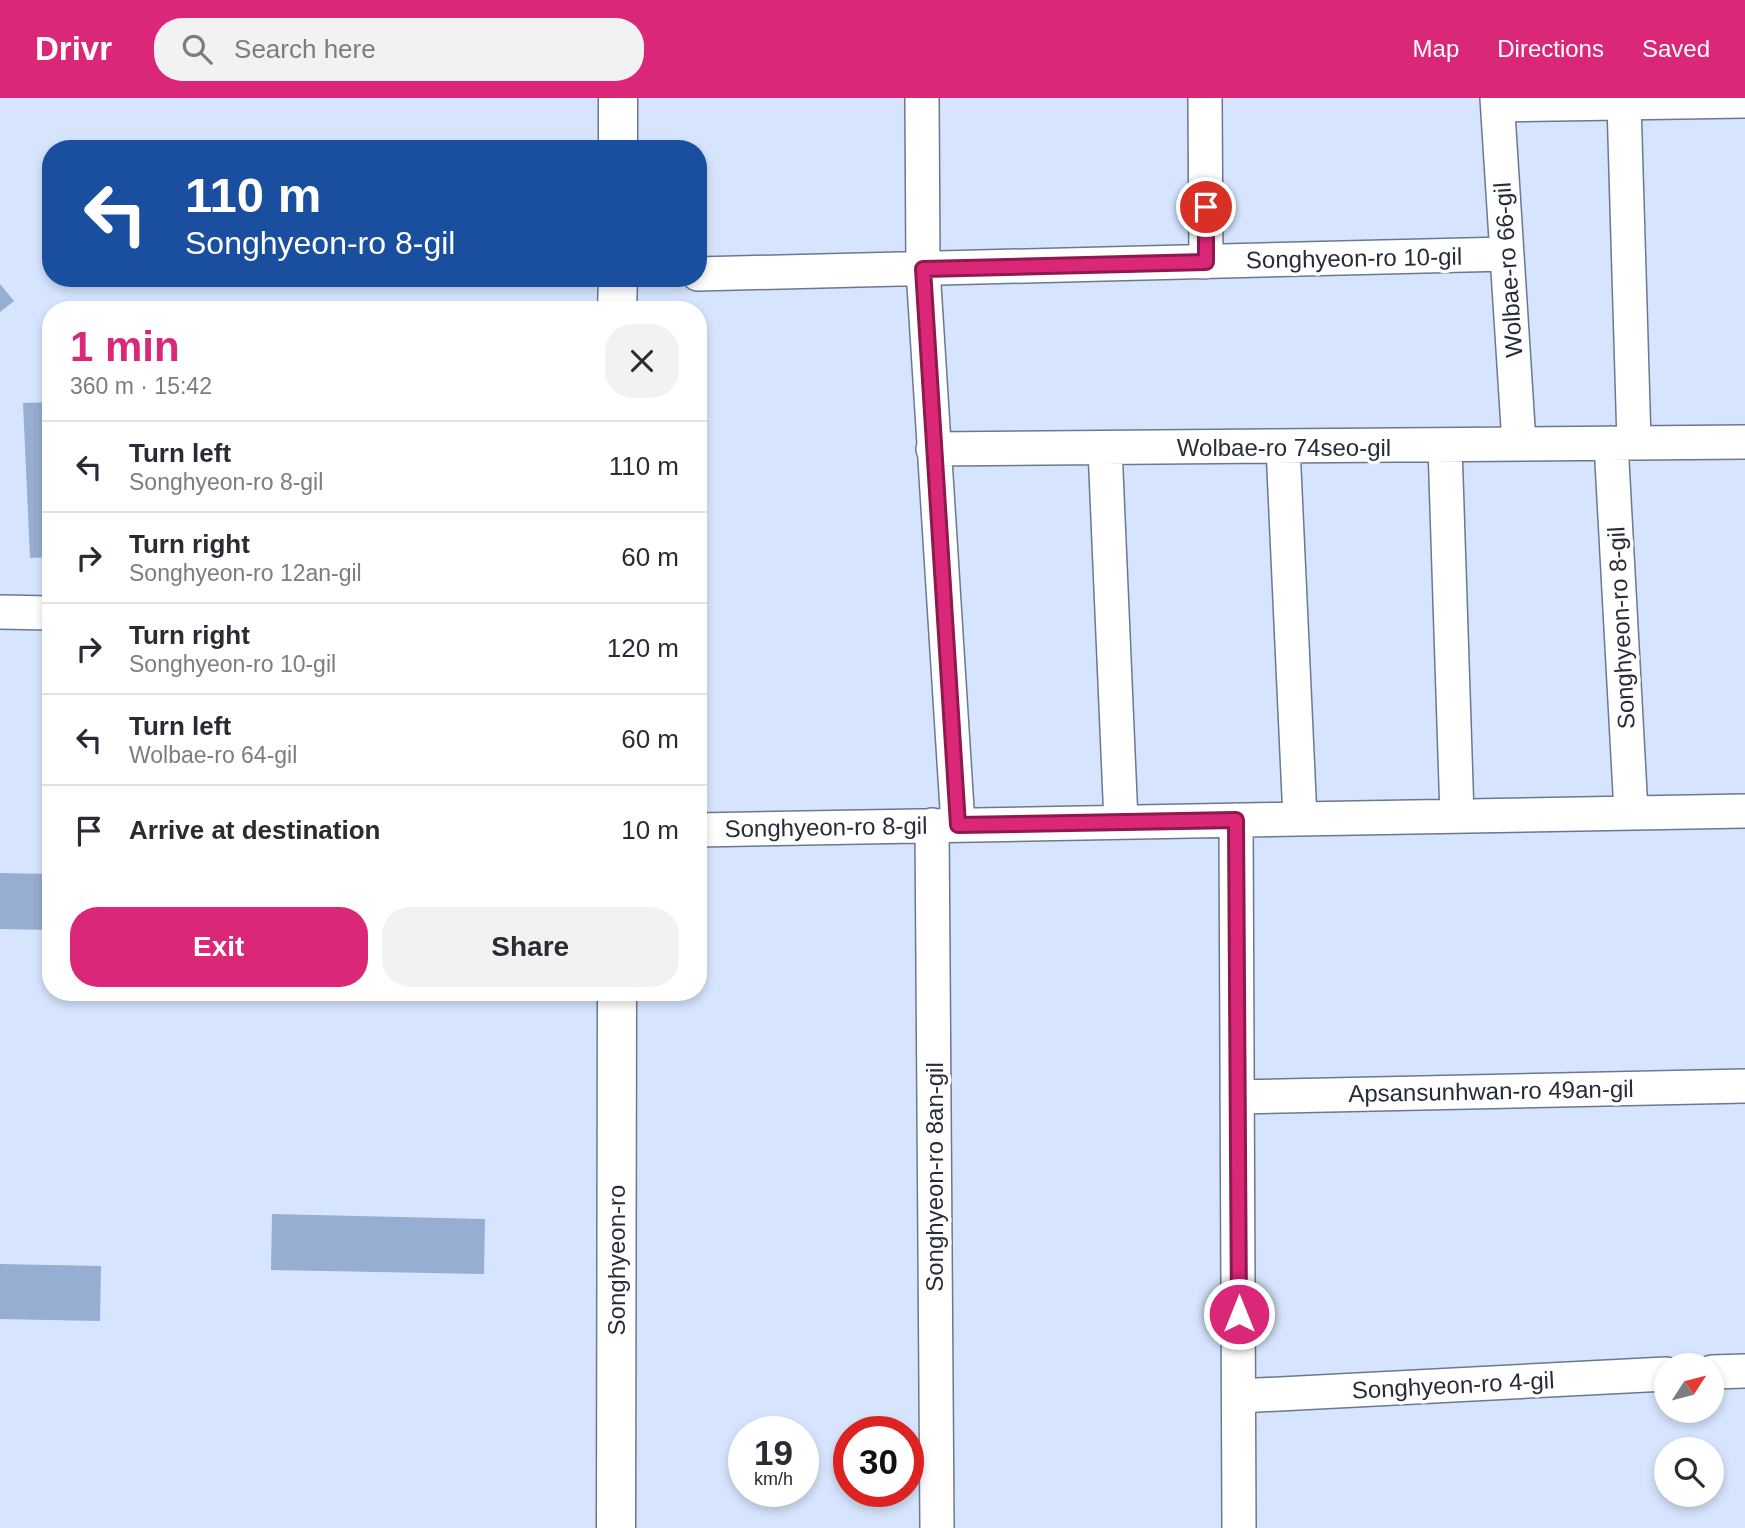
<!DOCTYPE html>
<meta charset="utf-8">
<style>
body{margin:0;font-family:Arial,sans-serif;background:#f2f2f3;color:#2b2b33;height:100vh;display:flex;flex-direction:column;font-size:26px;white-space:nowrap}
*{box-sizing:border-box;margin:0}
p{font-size:23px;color:#7c7c81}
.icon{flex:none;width:38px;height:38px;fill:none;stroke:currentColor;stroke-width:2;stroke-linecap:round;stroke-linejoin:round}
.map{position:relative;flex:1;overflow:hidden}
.panel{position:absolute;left:42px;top:203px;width:665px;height:700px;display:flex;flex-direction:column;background:#fff;border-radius:28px;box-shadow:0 4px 10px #0003}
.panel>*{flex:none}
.banner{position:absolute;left:42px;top:42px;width:665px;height:147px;border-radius:28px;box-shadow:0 4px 10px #0003;background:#1a4fa0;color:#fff;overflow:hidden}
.needle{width:46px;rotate:54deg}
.buttons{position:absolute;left:1654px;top:1255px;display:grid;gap:14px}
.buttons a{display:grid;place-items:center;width:70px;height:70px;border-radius:50%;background:#fff;box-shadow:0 4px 10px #0003;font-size:35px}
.speed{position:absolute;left:728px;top:1318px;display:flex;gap:14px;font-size:35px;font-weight:700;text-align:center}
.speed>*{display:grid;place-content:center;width:91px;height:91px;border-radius:50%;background:#fff;box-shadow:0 4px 10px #0003;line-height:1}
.speed small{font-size:18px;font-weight:400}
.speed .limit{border:10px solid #d22;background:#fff;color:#111}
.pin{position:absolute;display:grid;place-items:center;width:60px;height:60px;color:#fff;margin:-30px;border:4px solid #fff;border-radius:50%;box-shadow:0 2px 7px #0007}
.me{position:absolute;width:77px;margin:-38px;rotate:0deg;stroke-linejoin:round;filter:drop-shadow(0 0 5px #0008)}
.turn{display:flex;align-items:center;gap:24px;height:147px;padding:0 28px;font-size:32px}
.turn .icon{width:91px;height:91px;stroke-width:2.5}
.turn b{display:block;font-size:49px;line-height:60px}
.round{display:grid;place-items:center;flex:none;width:74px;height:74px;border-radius:28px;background:#f2f2f3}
.summary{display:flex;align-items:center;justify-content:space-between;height:119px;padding:0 28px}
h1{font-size:42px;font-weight:700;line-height:52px;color:#db2777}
.cta{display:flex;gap:14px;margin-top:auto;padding:14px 28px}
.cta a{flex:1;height:80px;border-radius:28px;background:#db2777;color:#fff;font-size:28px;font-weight:700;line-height:80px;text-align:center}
.cta a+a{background:#f2f2f3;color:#2b2b33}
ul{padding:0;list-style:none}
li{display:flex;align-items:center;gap:21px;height:91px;padding:0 28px;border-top:2px solid #e1e1e2}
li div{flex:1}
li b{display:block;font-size:26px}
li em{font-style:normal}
header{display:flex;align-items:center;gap:42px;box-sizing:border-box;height:98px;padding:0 35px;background:#db2777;color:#fff}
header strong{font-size:33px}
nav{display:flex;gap:38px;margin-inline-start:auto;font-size:24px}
.search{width:490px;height:63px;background:#f2f2f3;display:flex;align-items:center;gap:18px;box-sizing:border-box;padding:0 24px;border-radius:28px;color:#7c7c81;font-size:26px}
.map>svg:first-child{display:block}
.building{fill:#96aed1}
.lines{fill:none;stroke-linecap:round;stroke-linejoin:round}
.minor-casing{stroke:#6a798e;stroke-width:36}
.secondary-casing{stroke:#6a798e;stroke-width:41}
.minor{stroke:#fff;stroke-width:33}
.secondary{stroke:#fff;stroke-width:38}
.route-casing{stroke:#8e194d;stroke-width:18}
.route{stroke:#db2777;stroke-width:12}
.labels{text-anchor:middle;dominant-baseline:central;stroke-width:7;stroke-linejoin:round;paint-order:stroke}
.street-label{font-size:24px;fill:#272d36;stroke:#fff}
</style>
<header>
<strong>Drivr</strong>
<div class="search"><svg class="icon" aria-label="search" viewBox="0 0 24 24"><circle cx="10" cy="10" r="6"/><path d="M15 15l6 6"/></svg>Search here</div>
<nav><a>Map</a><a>Directions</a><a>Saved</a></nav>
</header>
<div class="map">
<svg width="1745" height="1430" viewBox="0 0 1745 1430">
<rect width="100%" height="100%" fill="#d6e5fd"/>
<!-- building -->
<path class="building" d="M0,186L14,203L0,214Z
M51,304V459L30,460L23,305Z
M0,775L51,776V832L0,831Z
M272,1116L485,1121L484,1176L271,1172Z
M0,1166L101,1168L100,1223L0,1221Z"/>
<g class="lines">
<!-- minor casing -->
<g class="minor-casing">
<path id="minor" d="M922,0L923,171L958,727
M1205,0L1206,164
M1497,0L1519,345
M1624,5L1634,344
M1498,7L1745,3
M698,176L1507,156
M1611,345L1631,714
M1445,348L1457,718
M1283,349L1300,721
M1105,350L1121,724
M933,351L1745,344
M0,514L51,515
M1236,722L1239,1430
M932,727L937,1430
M698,732L1745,713
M1237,999L1745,988
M1712,1274L1745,1273
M1239,1298L1666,1276"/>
</g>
<!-- secondary casing -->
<g class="secondary-casing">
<path id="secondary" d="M618,51V0
M617,212L618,180
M616,1430L617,894"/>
</g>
<!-- minor -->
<use href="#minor" class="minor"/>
<!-- secondary -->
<use href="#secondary" class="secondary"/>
</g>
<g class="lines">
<!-- route casing -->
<g class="route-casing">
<path id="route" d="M1206,109V164L923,171L958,727L1236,722L1239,1216"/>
</g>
<!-- route -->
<use href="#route" class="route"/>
</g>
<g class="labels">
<!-- street labels -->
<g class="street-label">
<text transform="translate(1354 160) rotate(-1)">Songhyeon-ro 10-gil</text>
<text transform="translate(1508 172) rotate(-94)">Wolbae-ro 66-gil</text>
<text x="1284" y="349">Wolbae-ro 74seo-gil</text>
<text transform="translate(1621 530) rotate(-93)">Songhyeon-ro 8-gil</text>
<text transform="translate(826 729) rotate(-1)">Songhyeon-ro 8-gil</text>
<text transform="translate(1491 993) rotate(-1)">Apsansunhwan-ro 49an-gil</text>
<text transform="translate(934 1079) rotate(-90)">Songhyeon-ro 8an-gil</text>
<text transform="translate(616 1162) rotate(-90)">Songhyeon-ro</text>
<text transform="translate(1453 1287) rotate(-3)">Songhyeon-ro 4-gil</text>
</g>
</g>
</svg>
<div class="buttons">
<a><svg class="needle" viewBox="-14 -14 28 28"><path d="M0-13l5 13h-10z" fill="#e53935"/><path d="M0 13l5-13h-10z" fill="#7c7c81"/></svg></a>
<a><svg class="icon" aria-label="search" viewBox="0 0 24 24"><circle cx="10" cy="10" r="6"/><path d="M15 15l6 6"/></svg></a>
</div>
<div class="speed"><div>19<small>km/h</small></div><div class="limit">30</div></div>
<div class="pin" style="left:1206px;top:109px;background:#d93025"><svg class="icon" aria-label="arrive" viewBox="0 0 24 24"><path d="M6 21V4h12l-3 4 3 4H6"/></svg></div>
<svg class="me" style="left:1239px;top:1216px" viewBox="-20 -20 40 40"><circle r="17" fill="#db2777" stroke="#fff" stroke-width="3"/><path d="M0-11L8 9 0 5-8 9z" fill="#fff"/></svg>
<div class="banner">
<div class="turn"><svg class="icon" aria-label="left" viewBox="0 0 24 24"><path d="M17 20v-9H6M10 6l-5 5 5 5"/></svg><div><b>110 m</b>Songhyeon-ro 8-gil</div></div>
</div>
<section class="panel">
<div class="summary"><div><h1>1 min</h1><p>360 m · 15:42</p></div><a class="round"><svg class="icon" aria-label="close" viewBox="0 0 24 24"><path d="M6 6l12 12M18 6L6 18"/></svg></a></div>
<ul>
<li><svg class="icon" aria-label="left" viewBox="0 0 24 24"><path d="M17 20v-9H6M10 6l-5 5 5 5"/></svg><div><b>Turn left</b><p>Songhyeon-ro 8-gil</p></div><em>110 m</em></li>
<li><svg class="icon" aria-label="right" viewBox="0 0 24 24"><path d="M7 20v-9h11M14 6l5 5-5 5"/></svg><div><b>Turn right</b><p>Songhyeon-ro 12an-gil</p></div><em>60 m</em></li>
<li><svg class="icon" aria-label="right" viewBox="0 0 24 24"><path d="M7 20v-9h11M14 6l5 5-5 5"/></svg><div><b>Turn right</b><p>Songhyeon-ro 10-gil</p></div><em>120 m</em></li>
<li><svg class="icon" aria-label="left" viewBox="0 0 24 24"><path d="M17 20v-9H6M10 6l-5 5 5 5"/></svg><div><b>Turn left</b><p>Wolbae-ro 64-gil</p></div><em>60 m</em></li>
<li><svg class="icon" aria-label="arrive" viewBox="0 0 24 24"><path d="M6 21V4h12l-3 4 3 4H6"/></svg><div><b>Arrive at destination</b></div><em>10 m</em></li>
</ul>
<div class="cta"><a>Exit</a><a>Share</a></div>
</section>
</div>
